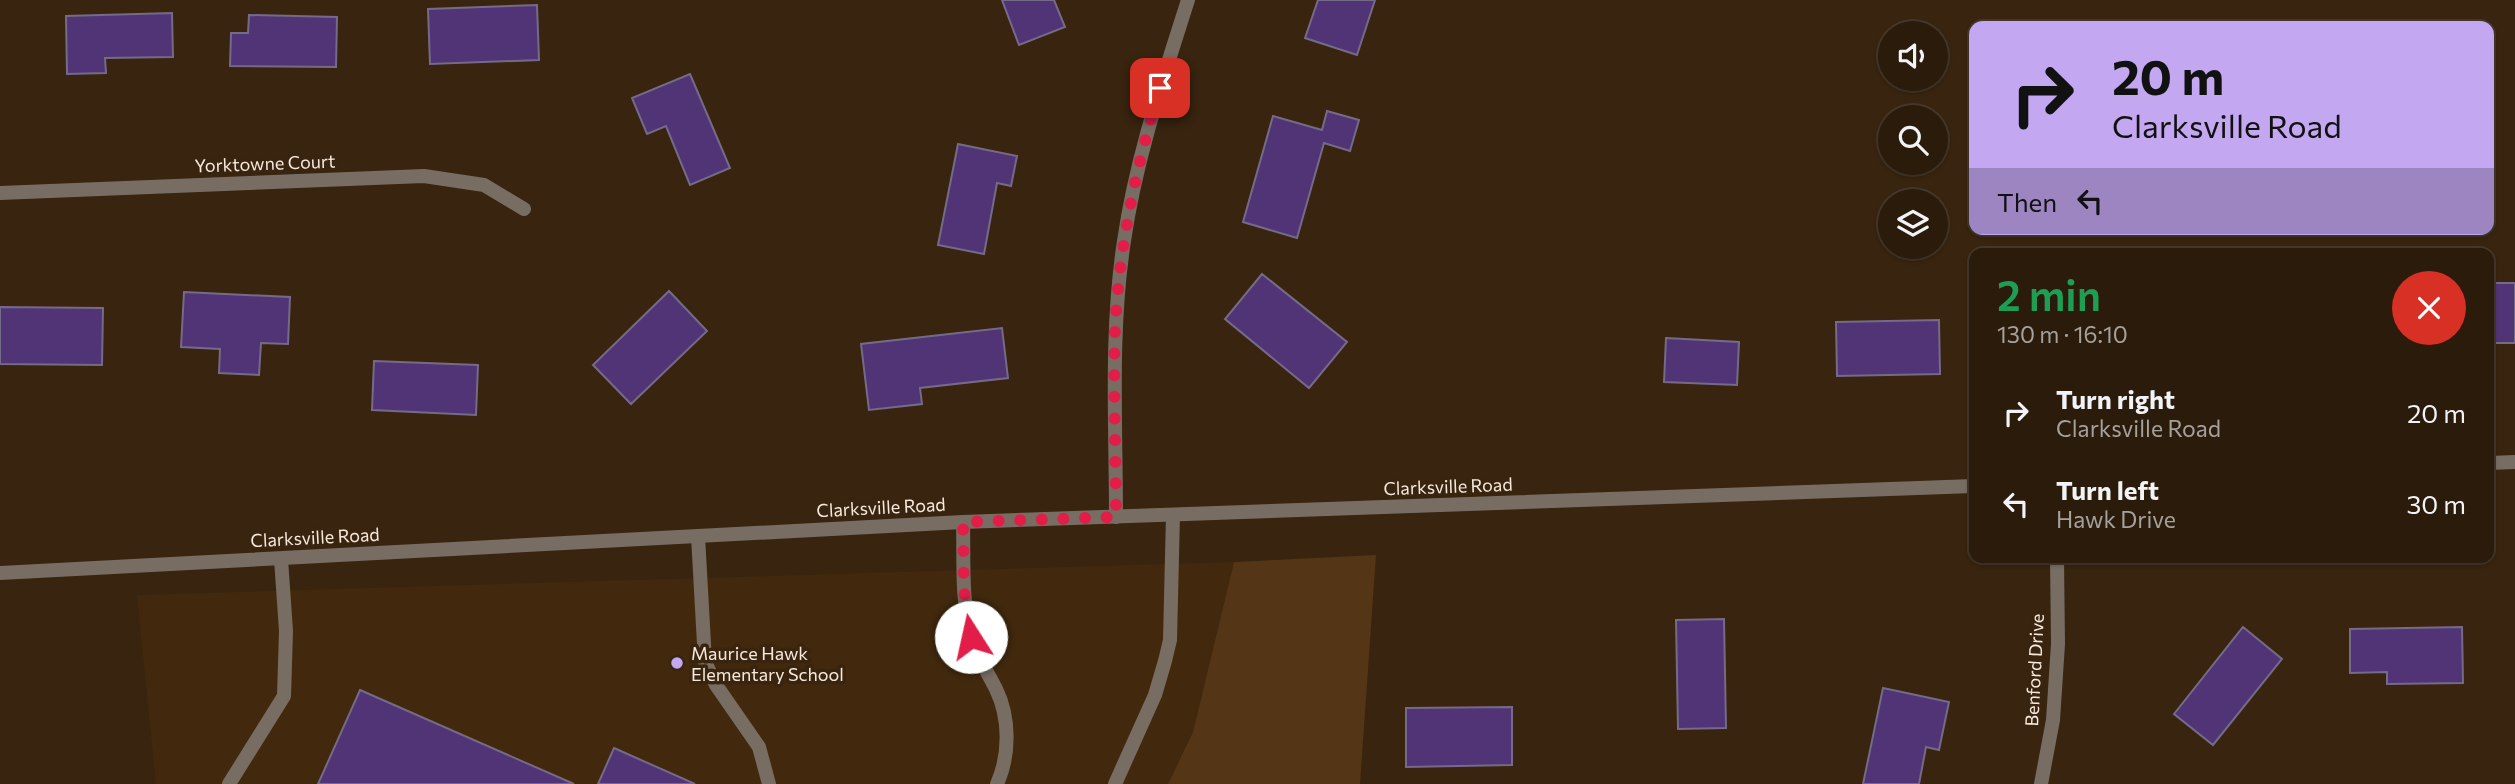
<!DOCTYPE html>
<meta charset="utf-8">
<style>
body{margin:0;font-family:Commissioner,sans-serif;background:#322414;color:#f1f3f6;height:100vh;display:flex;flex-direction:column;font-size:26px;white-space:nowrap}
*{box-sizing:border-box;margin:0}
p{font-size:23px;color:#a5a19d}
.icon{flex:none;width:38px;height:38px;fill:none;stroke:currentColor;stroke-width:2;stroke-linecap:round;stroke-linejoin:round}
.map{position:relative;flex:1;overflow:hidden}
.panel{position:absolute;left:1969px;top:248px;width:525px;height:315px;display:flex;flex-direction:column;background:#2a1b0b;border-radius:14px;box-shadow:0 2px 5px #0004,0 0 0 2px #46392c}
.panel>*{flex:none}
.banner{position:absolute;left:1969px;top:21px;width:525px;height:214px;border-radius:14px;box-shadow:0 2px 5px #0004,0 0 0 2px #46392c;background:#c4a7f1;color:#111;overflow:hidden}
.fabs{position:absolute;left:1878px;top:21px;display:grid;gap:14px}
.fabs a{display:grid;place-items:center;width:70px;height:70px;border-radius:50%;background:#2a1b0b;box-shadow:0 2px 5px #0004,0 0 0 2px #46392c;font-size:35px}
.pin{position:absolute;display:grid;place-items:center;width:60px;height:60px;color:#fff;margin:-30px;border-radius:14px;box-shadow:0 4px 10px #0006}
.me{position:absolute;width:77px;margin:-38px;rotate:350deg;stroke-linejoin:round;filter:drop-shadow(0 0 5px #0008)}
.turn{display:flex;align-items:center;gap:24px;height:147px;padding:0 28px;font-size:32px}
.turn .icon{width:91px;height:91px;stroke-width:2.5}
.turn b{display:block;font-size:49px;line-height:60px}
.then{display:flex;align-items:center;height:66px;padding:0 28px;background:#0003;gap:14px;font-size:26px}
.round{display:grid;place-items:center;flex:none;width:74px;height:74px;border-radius:37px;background:#322414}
.head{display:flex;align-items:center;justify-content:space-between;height:119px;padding:0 28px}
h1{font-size:42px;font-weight:600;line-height:52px;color:#1e9e55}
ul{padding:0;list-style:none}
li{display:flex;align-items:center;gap:21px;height:91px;padding:0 28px}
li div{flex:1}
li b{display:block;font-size:26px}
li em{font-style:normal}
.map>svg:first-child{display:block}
.built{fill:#42290d}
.green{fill:#543616}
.building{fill:#513475;stroke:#756a87;stroke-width:2}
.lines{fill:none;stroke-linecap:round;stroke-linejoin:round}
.service{stroke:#786d63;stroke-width:14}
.minor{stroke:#786d63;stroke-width:14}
.tertiary{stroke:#786d63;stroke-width:14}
.route{stroke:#e11d48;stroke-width:12;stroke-dasharray:0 21.6}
.poi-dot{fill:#c4a7f1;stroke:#38240f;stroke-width:2.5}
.labels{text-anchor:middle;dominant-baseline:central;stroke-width:7;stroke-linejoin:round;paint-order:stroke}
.street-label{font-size:18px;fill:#f6e9dc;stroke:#38240f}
.poi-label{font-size:18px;fill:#f6e9dc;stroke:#38240f;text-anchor:start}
</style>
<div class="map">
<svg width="2515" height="784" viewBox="0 0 2515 784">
<rect width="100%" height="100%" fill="#38240f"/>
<!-- built -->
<path class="built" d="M1234,562L1193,732L1168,784H156L137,595Z"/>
<!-- green -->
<path class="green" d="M1376,555L1360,784H1168L1193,732L1234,562Z"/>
<!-- building -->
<path class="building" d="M1002,0H1054L1065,27L1019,45Z
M1318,0H1375L1357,55L1305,38Z
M537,5L539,60L430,64L428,9Z
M172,13L173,57L105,58L106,73L67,74L66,16Z
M249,15L337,17L336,67L230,66L231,33H248Z
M690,74L730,168L690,185L666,126L647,134L632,98Z
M1327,111L1359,120L1350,151L1324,143L1297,238L1243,222L1273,116L1322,130Z
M958,144L1017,156L1011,186L997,183L984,254L938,245Z
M1262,274L1347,342L1309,388L1225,319Z
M2491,283H2515V343H2491Z
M669,291L707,331L631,404L593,365Z
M184,292L290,297L288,344L261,343L259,375L219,373L220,349L181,347Z
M0,307L103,308L102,365L0,364Z
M1939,320L1940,374L1837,376L1836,322Z
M1002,328L1008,378L920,388L922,404L869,410L861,344Z
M1666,338L1739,342L1737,385L1664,382Z
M374,361L478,365L476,415L372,410Z
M1724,619L1726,728L1678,729L1676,620Z
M2243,627L2282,659L2213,745L2174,714Z
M2462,627L2463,683L2387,684V672L2350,673V629Z
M1883,688L1949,702L1939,750L1926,747L1919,784H1863Z
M360,690L574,784H318Z
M1512,707V765L1406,767V708Z
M614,748L695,784H598Z"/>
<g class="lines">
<!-- service -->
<path class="service" d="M963,522C964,560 961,599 971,635C976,655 987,671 996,689C1010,718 1010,755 997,784
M698,536L705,662L716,685L759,747L769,784
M229,784L284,696L286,631L281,559
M1115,784L1155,695L1165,661L1170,640L1173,515"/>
<!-- minor -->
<path class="minor" d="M0,193L424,176L484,185L524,209
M1116,517C1116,425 1110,332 1124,241C1136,158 1163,79 1188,0
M2041,784L2053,720L2058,644L2057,558"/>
<!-- tertiary -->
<path class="tertiary" d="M2488,463L2515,462
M0,573L963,522L1974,486"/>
</g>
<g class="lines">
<!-- route -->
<path class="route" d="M971,637L964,590L963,522L1116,517C1116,455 1113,392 1115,330C1119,248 1136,166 1160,88"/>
</g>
<!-- markers -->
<circle class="poi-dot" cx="677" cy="663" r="7"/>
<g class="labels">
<!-- street labels -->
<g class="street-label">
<text transform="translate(265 163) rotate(-2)">Yorktowne Court</text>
<text transform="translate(1448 486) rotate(-2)">Clarksville Road</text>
<text transform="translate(881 507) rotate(-3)">Clarksville Road</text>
<text transform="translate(315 537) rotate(-3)">Clarksville Road</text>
<text transform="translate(2034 670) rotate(-87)">Benford Drive</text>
</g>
<!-- poi labels -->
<g class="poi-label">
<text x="691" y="653">Maurice Hawk<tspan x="691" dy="21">Elementary School</tspan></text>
</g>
</g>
</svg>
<div class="fabs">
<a><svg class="icon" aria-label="sound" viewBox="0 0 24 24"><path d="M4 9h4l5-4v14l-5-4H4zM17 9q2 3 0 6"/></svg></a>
<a><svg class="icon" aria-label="search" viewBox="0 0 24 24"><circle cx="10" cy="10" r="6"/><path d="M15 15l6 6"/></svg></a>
<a><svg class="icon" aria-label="layers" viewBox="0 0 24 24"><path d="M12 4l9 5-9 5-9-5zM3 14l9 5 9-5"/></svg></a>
</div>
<div class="pin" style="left:1160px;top:88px;background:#d93025"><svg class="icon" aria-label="arrive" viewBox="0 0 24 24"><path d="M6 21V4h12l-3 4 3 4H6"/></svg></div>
<svg class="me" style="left:971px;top:637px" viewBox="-20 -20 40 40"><circle r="19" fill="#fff"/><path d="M0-13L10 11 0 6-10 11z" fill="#e11d48"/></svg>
<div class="banner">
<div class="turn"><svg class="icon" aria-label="right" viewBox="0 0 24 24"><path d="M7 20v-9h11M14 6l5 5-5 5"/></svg><div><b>20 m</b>Clarksville Road</div></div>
<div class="then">Then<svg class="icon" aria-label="left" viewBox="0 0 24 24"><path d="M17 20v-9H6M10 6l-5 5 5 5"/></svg></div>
</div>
<section class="panel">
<div class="head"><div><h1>2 min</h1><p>130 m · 16:10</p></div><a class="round" style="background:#d93025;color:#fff"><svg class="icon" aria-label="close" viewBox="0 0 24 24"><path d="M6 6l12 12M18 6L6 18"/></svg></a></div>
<ul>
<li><svg class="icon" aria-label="right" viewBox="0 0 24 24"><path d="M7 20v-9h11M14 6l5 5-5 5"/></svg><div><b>Turn right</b><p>Clarksville Road</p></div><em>20 m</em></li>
<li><svg class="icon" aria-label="left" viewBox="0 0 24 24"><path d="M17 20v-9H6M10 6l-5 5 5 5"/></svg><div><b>Turn left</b><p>Hawk Drive</p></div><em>30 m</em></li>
</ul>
</section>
</div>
